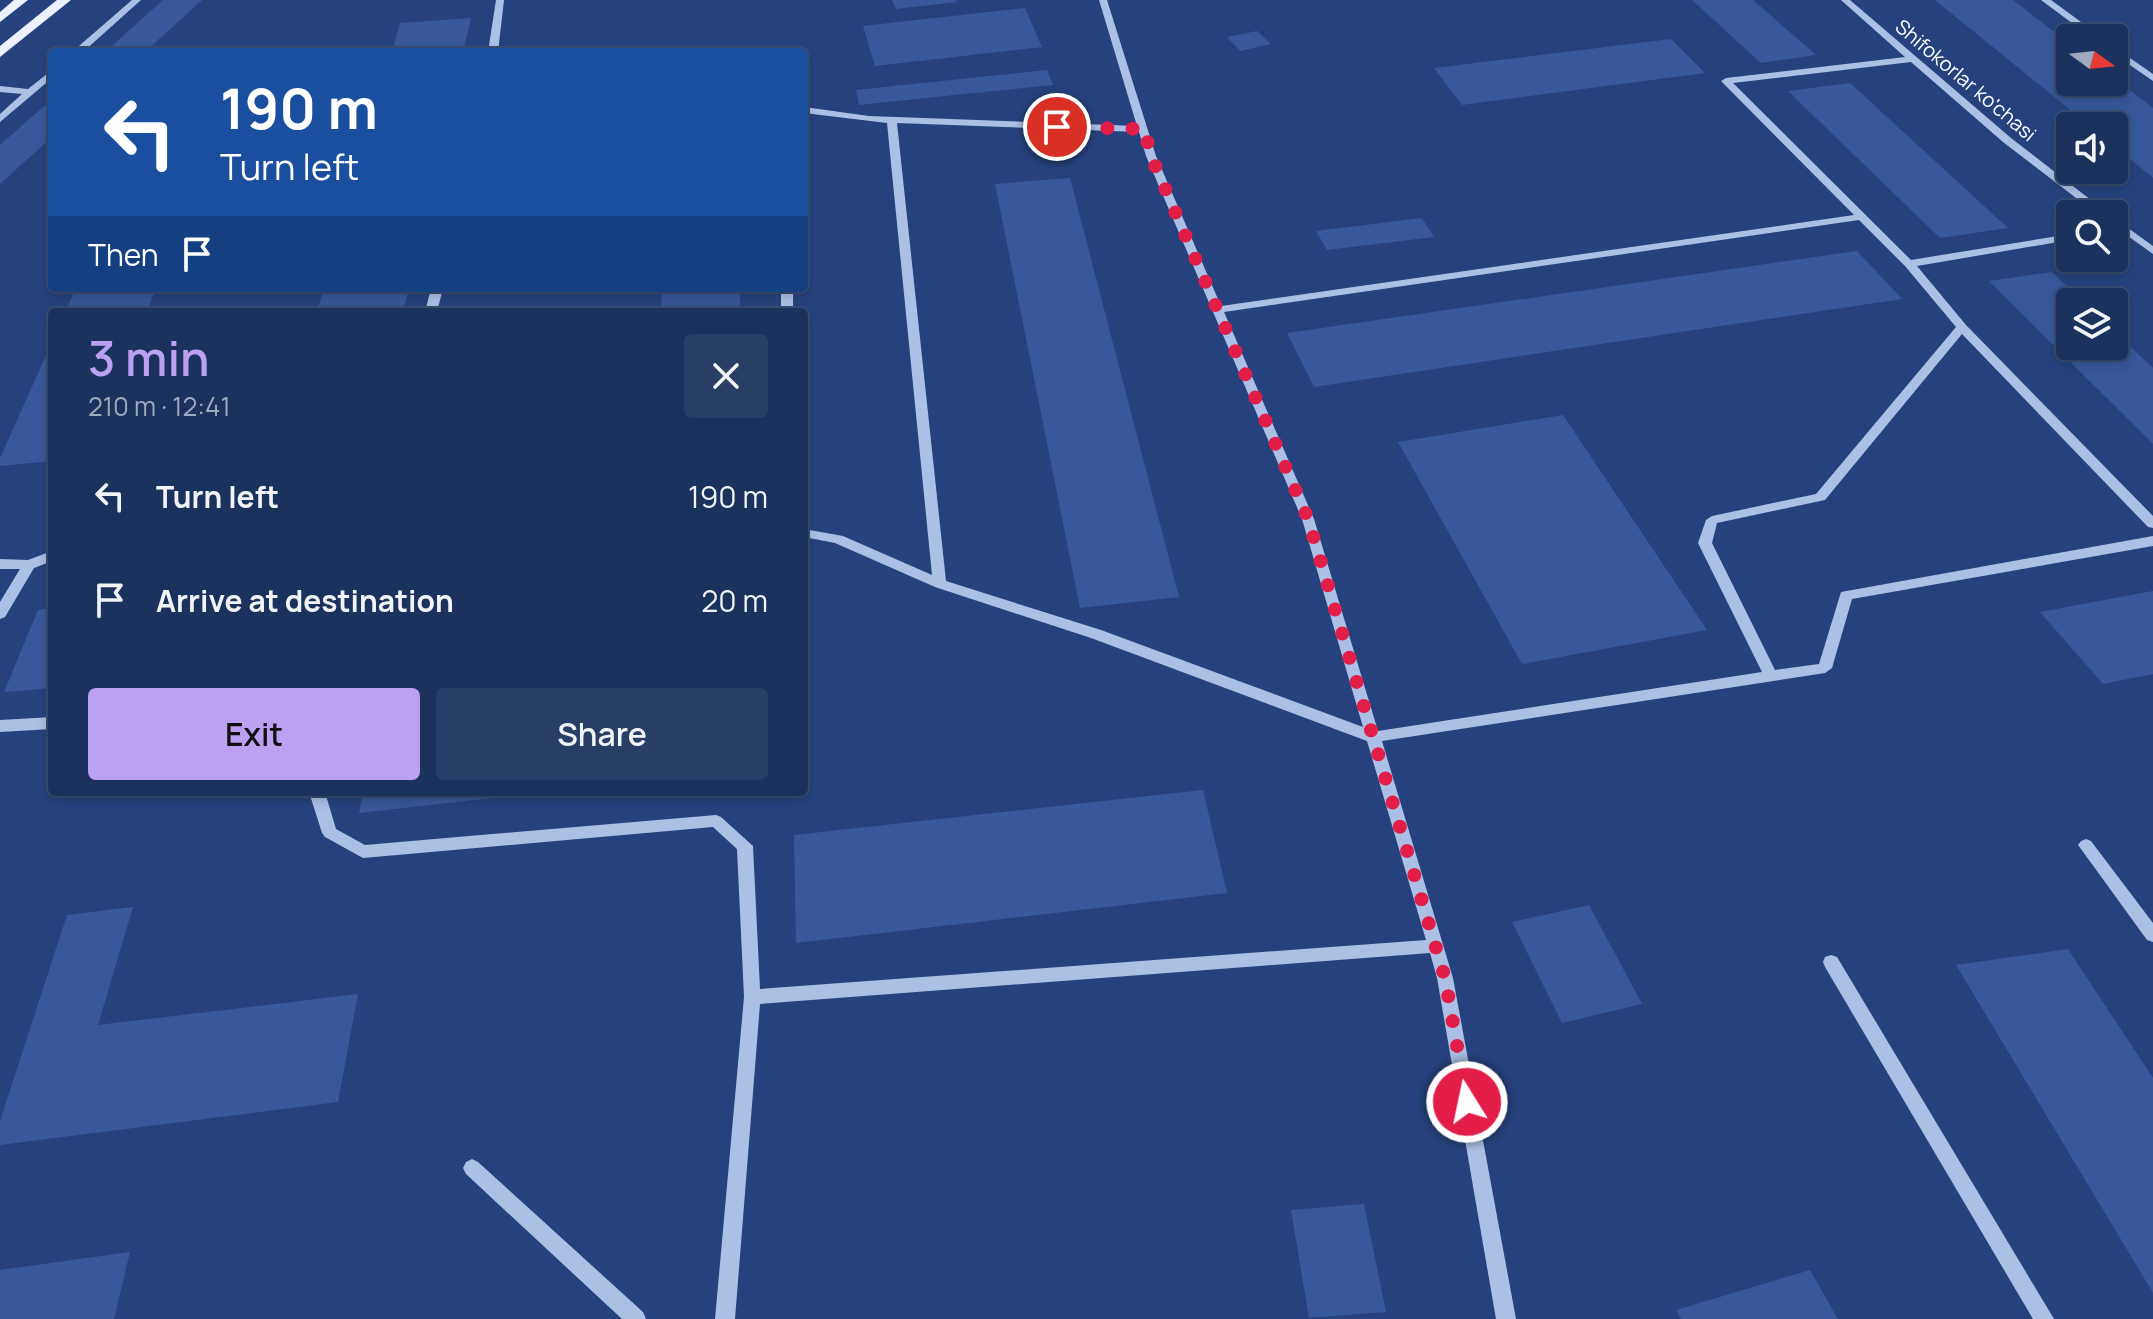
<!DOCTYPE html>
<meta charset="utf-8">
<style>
body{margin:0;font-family:Manrope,sans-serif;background:#293e67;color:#f1f3f6;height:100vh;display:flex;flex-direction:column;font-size:30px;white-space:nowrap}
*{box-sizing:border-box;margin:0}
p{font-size:26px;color:#a0aabc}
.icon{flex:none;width:44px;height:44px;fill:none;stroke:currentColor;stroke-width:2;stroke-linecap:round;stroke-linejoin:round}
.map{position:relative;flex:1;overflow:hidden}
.sheet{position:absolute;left:48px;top:308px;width:760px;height:488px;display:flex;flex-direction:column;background:#1c325e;border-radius:8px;box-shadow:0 4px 12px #0003,0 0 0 2px #3a4d73}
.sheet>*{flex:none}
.hud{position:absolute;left:48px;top:48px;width:760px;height:244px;border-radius:8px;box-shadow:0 4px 12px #0003,0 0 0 2px #3a4d73;background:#1a4fa0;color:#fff;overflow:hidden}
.needle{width:52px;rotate:105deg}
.controls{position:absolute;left:2056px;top:24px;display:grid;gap:16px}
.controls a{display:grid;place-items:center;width:72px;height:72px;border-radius:8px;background:#1c325e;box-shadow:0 4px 12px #0003,0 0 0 2px #3a4d73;font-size:40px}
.pin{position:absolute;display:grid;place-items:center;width:68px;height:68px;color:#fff;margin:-34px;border:4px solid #fff;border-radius:50%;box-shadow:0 2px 8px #0007}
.me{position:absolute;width:88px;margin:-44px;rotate:350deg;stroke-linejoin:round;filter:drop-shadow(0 0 6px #0008)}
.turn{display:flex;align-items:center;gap:28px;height:168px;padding:0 40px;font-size:36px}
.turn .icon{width:104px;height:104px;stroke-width:2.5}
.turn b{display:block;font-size:56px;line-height:68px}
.then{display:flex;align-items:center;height:76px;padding:0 40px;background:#0003;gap:16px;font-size:30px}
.round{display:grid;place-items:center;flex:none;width:84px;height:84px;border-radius:8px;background:#293e67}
.overview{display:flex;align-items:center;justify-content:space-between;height:136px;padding:0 40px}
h1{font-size:48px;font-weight:600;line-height:60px;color:#bca0f2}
.action{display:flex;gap:16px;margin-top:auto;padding:16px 40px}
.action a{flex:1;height:92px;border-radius:8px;background:#bca0f2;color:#111;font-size:32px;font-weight:600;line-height:92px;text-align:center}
.action a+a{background:#293e67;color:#f1f3f6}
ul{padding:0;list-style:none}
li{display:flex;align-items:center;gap:24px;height:104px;padding:0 40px}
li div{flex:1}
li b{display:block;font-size:30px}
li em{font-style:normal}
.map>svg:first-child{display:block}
.building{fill:#37589a}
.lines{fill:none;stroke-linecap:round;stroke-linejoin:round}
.minor{fill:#acbfe5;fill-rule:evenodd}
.major{fill:#ecf1fd;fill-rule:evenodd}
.route{stroke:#e11d48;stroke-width:14;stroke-dasharray:0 25.2}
.labels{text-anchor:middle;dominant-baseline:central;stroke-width:8;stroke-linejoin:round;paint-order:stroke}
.far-street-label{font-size:20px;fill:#fff;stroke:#26427e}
</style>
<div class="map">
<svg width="2153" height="1319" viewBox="0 0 2153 1319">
<rect width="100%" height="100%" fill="#26427e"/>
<!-- building -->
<path class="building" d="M163,0H202L145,52H105Z
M892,0H956V2L896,9Z
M1692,0H1753L1816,55L1761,63Z
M1935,0H2013L2070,44V82H2114V78L2153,108V178L2114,146V126H2090Z
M1025,8L1042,47L875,66L863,26Z
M471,18L463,52H392L400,23Z
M1257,31L1271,44L1240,51L1227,37Z
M1671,39L1705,73L1462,105L1434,68Z
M1047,70L1053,85L859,105L856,90Z
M1850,83L2008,228L1940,238L1788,91Z
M52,99V137L0,184V145Z
M1070,178L1179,597L1080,608L995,184Z
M1422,218L1434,237L1327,250L1316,231Z
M1857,251L1902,299L1314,387L1287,333Z
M2052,272L2083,302H2070V346H2114V331L2153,368V444L1989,281Z
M76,288H156L147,312H65Z
M324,288H409L403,312H317Z
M662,288H740V312H661Z
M52,342V461L0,466V458Z
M1563,415L1707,630L1522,664L1398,442Z
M2153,591V674L2103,684L2040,612Z
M52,608V688L4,692L38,610Z
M1203,790L1227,893L796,943L794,835Z
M363,792H528L529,794L359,813Z
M1589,905L1642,1004L1562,1023L1512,922Z
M133,907L98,1025L358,994L338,1102L0,1145V1121L67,915Z
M2068,949L2153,1078V1293L1956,965Z
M1364,1204L1386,1312L1309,1318L1291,1210Z
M130,1252L114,1319H0V1270Z
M1810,1270L1838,1319H1681L1676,1310Z"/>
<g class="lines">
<!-- minor -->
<path class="minor" d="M132,0H141L83,52H72Z
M496,0H504L498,52H488Z
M1099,0H1107L1156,156L1221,306L1854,215L1721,81L1726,78L1905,57L1841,0H1850L2011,138L2109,214H2097L2003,142L1911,62L1733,83L1911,260L2070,234V240L1917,266L1966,325L2153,516V528L2148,527L1962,334L1825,500L1717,523L1712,543L1775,670L1819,664L1841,592L2153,536V546L1852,599L1832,668L1825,673L1382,741L1453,978L1516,1319H1496L1437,978L1430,953L760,1004L735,1319H715L744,997L737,849L713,827L363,858L325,837L322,833L309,792H325L336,829L365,845L716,815L721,817L753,846L760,989L1426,940L1367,741L1091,638L935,587L835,543L804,537V529L843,536L932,575L887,123L804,113V107L869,116L1137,126ZM897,123L1139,132L1146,156L1302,519L1363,727L1101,630L946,581ZM1859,220L1905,266L1956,327L1816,494L1712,516L1706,520L1698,543L1762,672L1378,731L1314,519L1224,312Z
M2041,0H2051L2103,38H2092Z
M2114,47L2153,74V81L2114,54Z
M52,70V78L0,122V114L22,94L0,92V86L28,89Z
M2114,218L2153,246V254L2114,226Z
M431,288H443L437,312H425Z
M781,288H793V312H781Z
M52,551V561L34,568L5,617L0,619V602L20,569H0V559L28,560Z
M52,717V729L0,732V720Z
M2086,839L2091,841L2153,923V942L2147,940L2081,849L2078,845L2081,841Z
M1831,955L1837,957L2054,1319H2033L1825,967L1823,962L1825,957Z
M472,1159L478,1162L643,1312L646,1319H622L466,1174L463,1168L466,1162Z"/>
<!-- major -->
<path class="major" d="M14,0H28L0,22V12Z
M57,0H71L0,57V46Z"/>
</g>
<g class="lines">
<!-- route -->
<path class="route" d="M1057,127L1144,129L1151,156L1308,519L1445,978L1467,1102"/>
</g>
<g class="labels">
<!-- far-street labels -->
<g class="far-street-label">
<text transform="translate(1966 80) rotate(40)">Shifokorlar ko'chasi</text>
</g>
</g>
</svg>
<div class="controls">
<a><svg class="needle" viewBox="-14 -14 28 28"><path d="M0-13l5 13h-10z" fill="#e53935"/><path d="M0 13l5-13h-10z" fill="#a0aabc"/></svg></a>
<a><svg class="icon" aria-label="sound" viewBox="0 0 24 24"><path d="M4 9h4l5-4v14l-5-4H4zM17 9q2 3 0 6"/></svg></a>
<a><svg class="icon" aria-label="search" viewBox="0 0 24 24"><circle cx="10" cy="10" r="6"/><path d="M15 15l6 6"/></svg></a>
<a><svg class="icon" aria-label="layers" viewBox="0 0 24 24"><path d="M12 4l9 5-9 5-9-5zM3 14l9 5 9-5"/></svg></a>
</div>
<div class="pin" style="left:1057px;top:127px;background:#d93025"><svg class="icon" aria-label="arrive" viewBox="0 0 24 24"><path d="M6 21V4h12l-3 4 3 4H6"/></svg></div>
<svg class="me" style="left:1467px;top:1102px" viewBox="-20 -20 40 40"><circle r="17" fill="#e11d48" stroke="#fff" stroke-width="3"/><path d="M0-11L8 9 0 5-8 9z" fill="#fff"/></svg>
<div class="hud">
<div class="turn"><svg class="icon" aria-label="left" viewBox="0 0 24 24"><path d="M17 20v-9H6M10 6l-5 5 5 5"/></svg><div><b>190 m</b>Turn left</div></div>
<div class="then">Then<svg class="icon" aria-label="arrive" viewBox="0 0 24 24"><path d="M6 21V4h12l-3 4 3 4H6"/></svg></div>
</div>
<section class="sheet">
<div class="overview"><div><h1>3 min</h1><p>210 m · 12:41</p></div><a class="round"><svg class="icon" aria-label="close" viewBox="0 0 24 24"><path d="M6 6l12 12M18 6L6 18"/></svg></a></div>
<ul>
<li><svg class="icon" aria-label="left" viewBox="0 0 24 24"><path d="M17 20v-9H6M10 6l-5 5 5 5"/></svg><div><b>Turn left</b></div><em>190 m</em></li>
<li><svg class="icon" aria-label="arrive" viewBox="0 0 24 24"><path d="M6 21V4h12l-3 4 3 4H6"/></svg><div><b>Arrive at destination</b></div><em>20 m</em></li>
</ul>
<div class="action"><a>Exit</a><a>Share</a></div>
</section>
</div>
